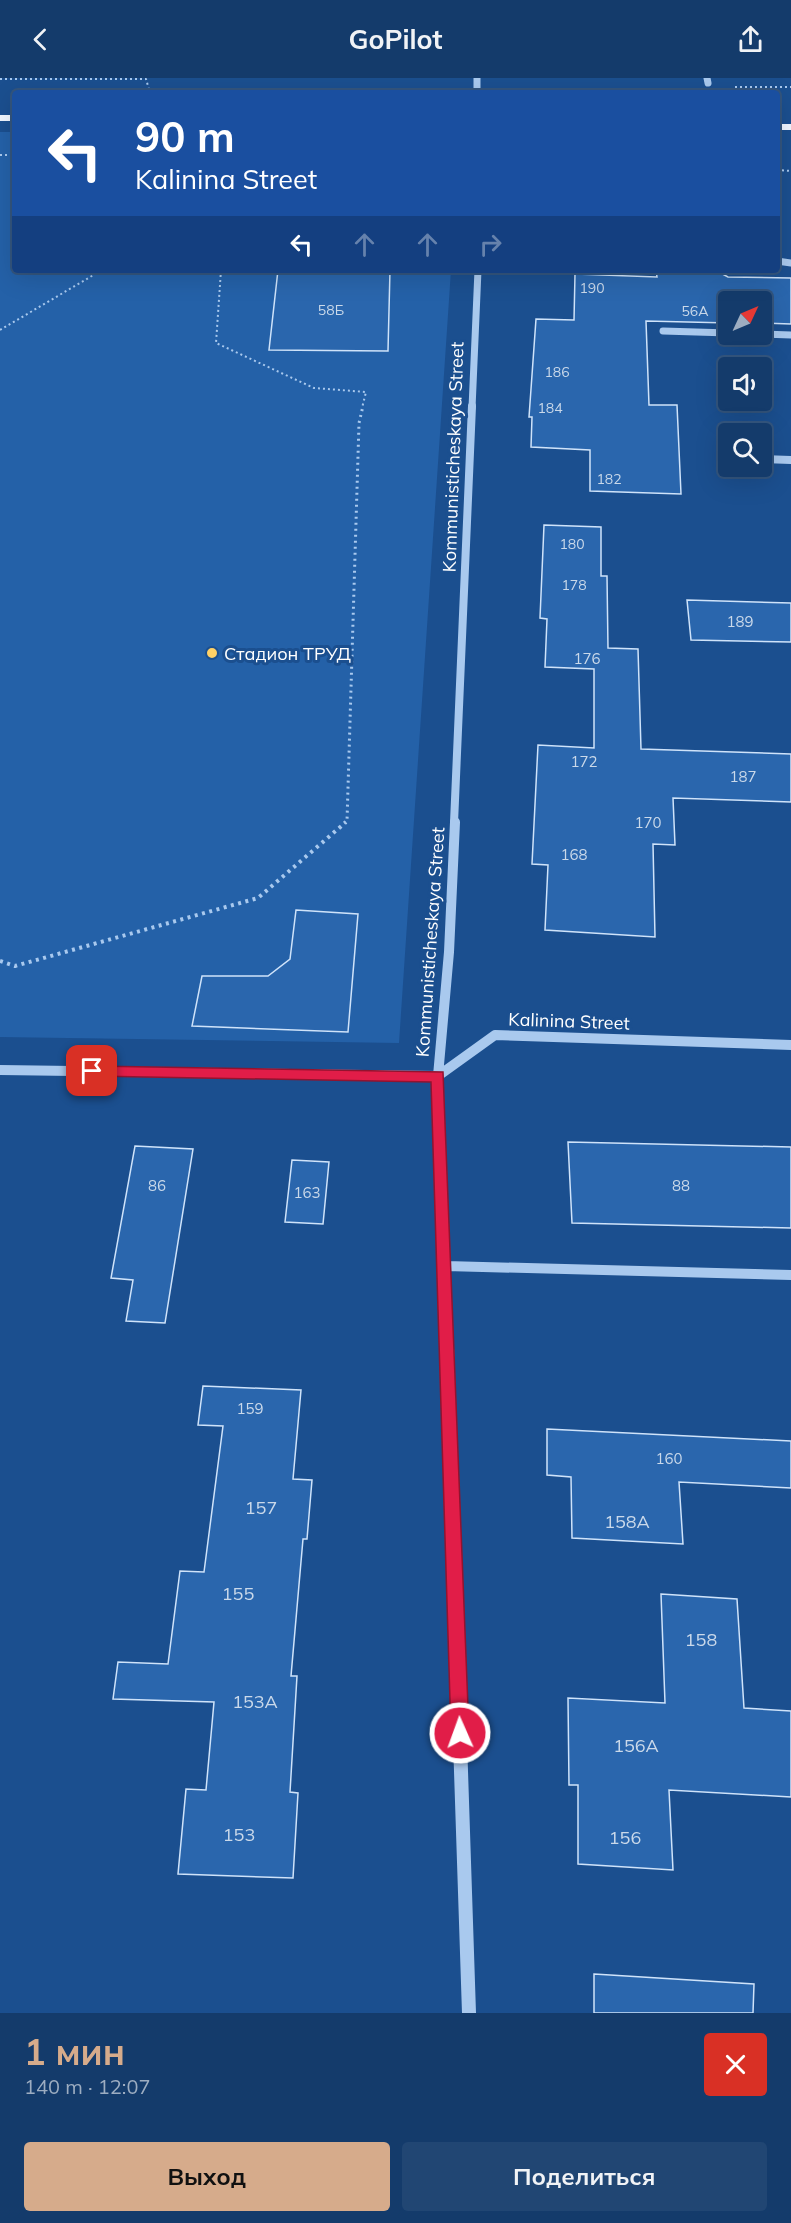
<!DOCTYPE html>
<html lang="ru">
<meta charset="utf-8">
<style>
body{margin:0;font-family:Mulish,sans-serif;background:#214673;color:#f1f3f6;height:100vh;display:flex;flex-direction:column;font-size:22px;white-space:nowrap}
*{box-sizing:border-box;margin:0}
p{font-size:20px;color:#9dadc1}
.icon{flex:none;width:33px;height:33px;fill:none;stroke:currentColor;stroke-width:2;stroke-linecap:round;stroke-linejoin:round}
.map{position:relative;height:1935px;overflow:hidden}
.sheet{display:flex;flex-direction:column;background:#143b6b;flex:1}
.sheet>*{flex:none}
.top-card{position:absolute;left:12px;top:12px;width:768px;height:183px;border-radius:6px;box-shadow:0 6px 24px #0002,0 0 0 2px #33557e;background:#1a4fa0;color:#fff;overflow:hidden}
.needle{width:39px;rotate:46deg}
.controls{position:absolute;left:718px;top:213px;display:grid;gap:12px}
.controls a{display:grid;place-items:center;width:54px;height:54px;border-radius:6px;background:#143b6b;box-shadow:0 6px 24px #0002,0 0 0 2px #33557e;font-size:30px}
.pin{position:absolute;display:grid;place-items:center;width:51px;height:51px;color:#fff;margin:-26px;border-radius:12px;box-shadow:0 3px 9px #0006}
.me{position:absolute;width:66px;margin:-33px;rotate:358deg;stroke-linejoin:round;filter:drop-shadow(0 0 4px #0008)}
.turn{display:flex;align-items:center;gap:21px;height:126px;padding:0 24px;font-size:27px}
.turn .icon{width:78px;height:78px;stroke-width:2.5}
.turn b{display:block;font-size:42px;line-height:51px}
.lanes{display:flex;align-items:center;height:57px;padding:0 24px;background:#0003;justify-content:center;gap:30px;direction:ltr}
.lanes .off{opacity:.35}
.round{display:grid;place-items:center;flex:none;width:63px;height:63px;border-radius:6px;background:#214673}
.headline{display:flex;align-items:center;justify-content:space-between;height:102px;padding:0 24px}
h1{font-size:36px;font-weight:700;line-height:45px;color:#d6ab8b}
.action{display:flex;gap:12px;margin-top:auto;padding:12px 24px}
.action a{flex:1;height:69px;border-radius:6px;background:#d6ab8b;color:#111;font-size:24px;font-weight:700;line-height:69px;text-align:center}
.action a+a{background:#214673;color:#f1f3f6}
header{display:flex;justify-content:space-between;align-items:center;height:78px;padding:0 24px;background:#143b6b;font-size:27px;font-weight:700}
.map>svg:first-child{display:block}
.green{fill:#2461a8}
.building{fill:#2a66ad;stroke:#cfe3fa;stroke-width:1.5}
.lines{fill:none;stroke-linecap:round;stroke-linejoin:round}
.path-far2{stroke:#a9c9ee;stroke-width:2;stroke-dasharray:2 3;stroke-linecap:butt}
.path-far1{stroke:#a9c9ee;stroke-width:3;stroke-dasharray:2 4;stroke-linecap:butt}
.path{stroke:#a9c9ee;stroke-width:4;stroke-dasharray:3 4.5;stroke-linecap:butt}
.minor-far3{stroke:#a9c9ee;stroke-width:7}
.minor-far2{stroke:#a9c9ee;stroke-width:8}
.minor-far1{stroke:#a9c9ee;stroke-width:10}
.minor{stroke:#a9c9ee;stroke-width:14}
.major{fill:#f0f6ff;fill-rule:evenodd}
.route{fill:#e11d48;stroke:#92132f;stroke-width:1.5}
.poi-dot{fill:#ffd166;stroke:#1b4f8f;stroke-width:2}
.labels{text-anchor:middle;dominant-baseline:central;stroke-width:6;stroke-linejoin:round;paint-order:stroke}
.far-number-label{font-size:14px;fill:#cad9ea}
.number-label{font-size:15px;fill:#cad9ea}
.street-label{font-size:18px;fill:#fff;stroke:#1b4f8f}
.poi-label{font-size:18px;fill:#fff;stroke:#1b4f8f;text-anchor:start}
.near-number-label{font-size:18px;fill:#cad9ea}
</style>
<header><svg class="icon" aria-label="back" viewBox="0 0 24 24"><path d="M15 5l-7 7 7 7"/></svg>GoPilot<svg class="icon" aria-label="share" viewBox="0 0 24 24"><path d="M12 15V3M7 8l5-5 5 5M5 13v7h14v-7"/></svg></header>
<div class="map">
<svg width="791" height="1935" viewBox="0 0 791 1935">
<rect width="100%" height="100%" fill="#1b4f8f"/>
<!-- green -->
<path class="green" d="M0,54H15V192H451L399,965L0,959Z"/>
<!-- building -->
<path class="building" d="M278,192H390L388,273L269,272Z
M656,192H715L728,199L791,200V246L762,245V224H729V245L646,243L649,327H677L681,416L590,413V372L531,369L532,339H529L536,241L574,242L575,196L657,199Z
M544,447L601,449V498H607L608,570L638,571L641,671L791,676V724L673,720L675,767L653,766L655,859L545,852L548,787L532,786L538,667L594,670V591L545,589L547,541L540,540Z
M687,522L791,525V564L691,562Z
M296,832L358,836L348,954L192,948L202,898H268L290,881Z
M568,1064L791,1069V1150L572,1145Z
M135,1068L193,1071L165,1245L126,1243L133,1202L111,1200Z
M292,1082L329,1084L323,1146L285,1144Z
M203,1308L301,1312L293,1401L312,1402L307,1461H303L291,1598H297L290,1714L298,1715L293,1800L178,1796L186,1711L206,1712L214,1624L113,1621L118,1584L168,1586L180,1493L204,1494L223,1348L198,1347Z
M547,1351L791,1363V1410L679,1404L683,1466L572,1460L571,1399L547,1397Z
M661,1516L737,1521L744,1630L791,1633V1719L669,1712L673,1792L578,1786V1707H569L568,1620L665,1625Z
M594,1896L754,1906L753,1935H594Z"/>
<g class="lines">
<!-- path-far2 -->
<path class="path-far2" d="M0,1H146L150,15
M735,9H791
M504,12L682,11
M0,77H15
M777,92L791,93
M221,192L216,265L314,310L366,314L362,330
M0,252L102,192"/>
<!-- path-far1 -->
<path class="path-far1" d="M344,745L347,743L359,345L363,328"/>
<!-- path -->
<path class="path" d="M0,883L15,888L258,820L346,744"/>
<!-- minor-far3 -->
<path class="minor-far3" d="M477,0V15
M707,0L708,5
M777,183L791,185
M663,253L729,255
M762,256L791,257
M472,330L478,192"/>
<!-- minor-far2 -->
<path class="minor-far2" d="M762,381L791,382
M454,745L472,328"/>
<!-- minor-far1 -->
<path class="minor-far1" d="M0,992L438,998L495,957L791,967
M446,1188L791,1197
M447,1271L438,998L449,874L455,744"/>
<!-- minor -->
<path class="minor" d="M447,1270L469,1935"/>
<!-- major -->
<path class="major" d="M0,37H15V43H0Z
M777,46H791V52H777Z"/>
</g>
<!-- route -->
<path class="route" d="M92,988L443,994L469,1655L467,1661L460,1664L454,1661L451,1655L431,1004L92,998L85,993Z"/>
<!-- markers -->
<circle class="poi-dot" cx="212" cy="575" r="6"/>
<g class="labels">
<!-- far-number labels -->
<g class="far-number-label">
<text x="592" y="210">190</text>
<text x="331" y="232">58Б</text>
<text x="695" y="233">56А</text>
<text x="557" y="294">186</text>
<text x="550" y="330">184</text>
<text x="609" y="401">182</text>
<text x="572" y="466">180</text>
<text x="574" y="507">178</text>
</g>
<!-- number labels -->
<g class="number-label">
<text x="740" y="543">189</text>
<text x="587" y="580">176</text>
<text x="584" y="683">172</text>
<text x="743" y="698">187</text>
<text x="648" y="744">170</text>
<text x="574" y="776">168</text>
<text x="157" y="1107">86</text>
<text x="681" y="1107">88</text>
<text x="307" y="1114">163</text>
<text x="250" y="1330">159</text>
<text x="669" y="1380">160</text>
</g>
<!-- street labels -->
<g class="street-label">
<text transform="translate(453 379) rotate(-88)">Kommunisticheskaya Street</text>
<text transform="translate(430 864) rotate(-86)">Kommunisticheskaya Street</text>
<text transform="translate(569 943) rotate(2)">Kalinina Street</text>
</g>
<!-- poi labels -->
<g class="poi-label">
<text x="224" y="575">Стадион ТРУД</text>
</g>
<!-- near-number labels -->
<g class="near-number-label">
<text x="261" y="1429">157</text>
<text x="627" y="1443">158А</text>
<text x="238" y="1515">155</text>
<text x="701" y="1561">158</text>
<text x="255" y="1623">153А</text>
<text x="636" y="1667">156А</text>
<text x="239" y="1756">153</text>
<text x="625" y="1759">156</text>
</g>
</g>
</svg>
<div class="controls">
<a><svg class="needle" viewBox="-14 -14 28 28"><path d="M0-13l5 13h-10z" fill="#e53935"/><path d="M0 13l5-13h-10z" fill="#9dadc1"/></svg></a>
<a><svg class="icon" aria-label="sound" viewBox="0 0 24 24"><path d="M4 9h4l5-4v14l-5-4H4zM17 9q2 3 0 6"/></svg></a>
<a><svg class="icon" aria-label="search" viewBox="0 0 24 24"><circle cx="10" cy="10" r="6"/><path d="M15 15l6 6"/></svg></a>
</div>
<div class="pin" style="left:92px;top:993px;background:#d93025"><svg class="icon" aria-label="arrive" viewBox="0 0 24 24"><path d="M6 21V4h12l-3 4 3 4H6"/></svg></div>
<svg class="me" style="left:460px;top:1655px" viewBox="-20 -20 40 40"><circle r="17" fill="#e11d48" stroke="#fff" stroke-width="3"/><path d="M0-11L8 9 0 5-8 9z" fill="#fff"/></svg>
<div class="top-card">
<div class="turn"><svg class="icon" aria-label="left" viewBox="0 0 24 24"><path d="M17 20v-9H6M10 6l-5 5 5 5"/></svg><div><b>90 m</b>Kalinina Street</div></div>
<div class="lanes"><svg class="icon" aria-label="left" viewBox="0 0 24 24"><path d="M17 20v-9H6M10 6l-5 5 5 5"/></svg><svg class="icon off" aria-label="ahead" viewBox="0 0 24 24"><path d="M12 20V5M6 11l6-6 6 6"/></svg><svg class="icon off" aria-label="ahead" viewBox="0 0 24 24"><path d="M12 20V5M6 11l6-6 6 6"/></svg><svg class="icon off" aria-label="right" viewBox="0 0 24 24"><path d="M7 20v-9h11M14 6l5 5-5 5"/></svg></div>
</div>
</div>
<section class="sheet">
<div class="headline"><div><h1>1 мин</h1><p>140 m · 12:07</p></div><a class="round" style="background:#d93025;color:#fff"><svg class="icon" aria-label="close" viewBox="0 0 24 24"><path d="M6 6l12 12M18 6L6 18"/></svg></a></div>
<div class="action"><a>Выход</a><a>Поделиться</a></div>
</section>
